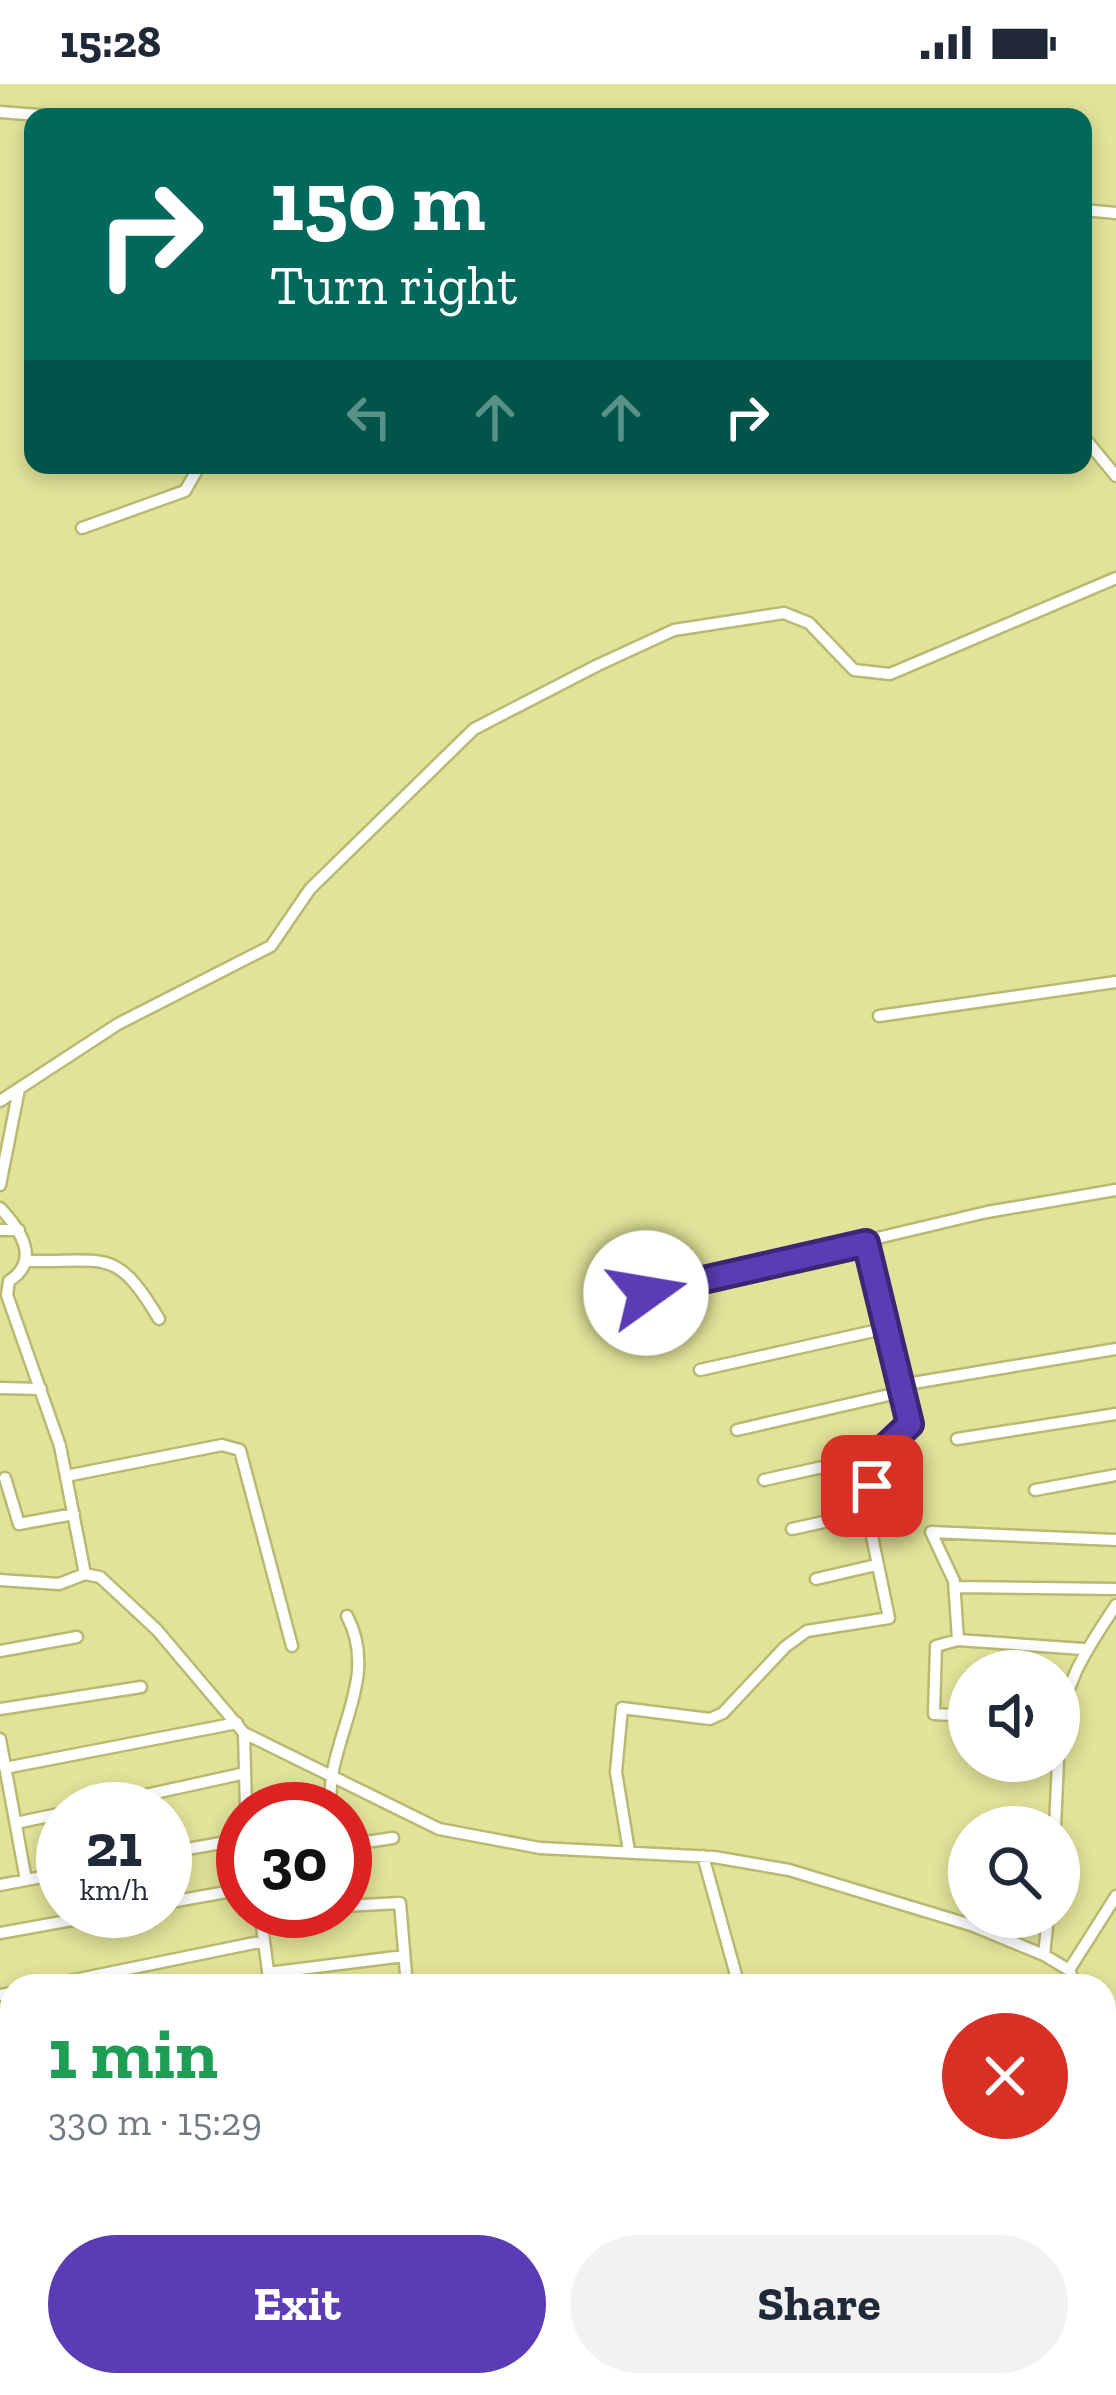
<!DOCTYPE html>
<meta charset="utf-8">
<style>
body{margin:0;font-family:"Zilla Slab",serif;background:#f2f2f3;color:#1f2937;height:100vh;display:flex;flex-direction:column;font-size:45px;white-space:nowrap}
*{box-sizing:border-box;margin:0}
p{font-size:39px;color:#747a83}
.icon{flex:none;width:66px;height:66px;fill:none;stroke:currentColor;stroke-width:2;stroke-linecap:round;stroke-linejoin:round}
.map{position:relative;flex:1;overflow:hidden}
.details{position:absolute;left:0px;top:1890px;width:1116px;height:423px;display:flex;flex-direction:column;background:#fff;border-radius:36px 36px 0 0;box-shadow:0 6px 18px #0003}
.details>*{flex:none}
.guide{position:absolute;left:24px;top:24px;width:1068px;height:366px;border-radius:24px;box-shadow:0 6px 18px #0003;background:#00695c;color:#fff;overflow:hidden}
.buttons{position:absolute;left:948px;top:1566px;display:grid;gap:24px}
.buttons a{display:grid;place-items:center;width:132px;height:132px;border-radius:50%;background:#fff;box-shadow:0 6px 18px #0003;font-size:60px}
.speed{position:absolute;left:36px;top:1698px;display:flex;gap:24px;font-size:60px;font-weight:700;text-align:center}
.speed>*{display:grid;place-content:center;width:156px;height:156px;border-radius:50%;background:#fff;box-shadow:0 6px 18px #0003;line-height:1}
.speed small{font-size:30px;font-weight:400}
.speed .limit{border:18px solid #d22;background:#fff;color:#111}
.pin{position:absolute;display:grid;place-items:center;width:102px;height:102px;color:#fff;margin:-51px;border-radius:24px;box-shadow:0 6px 18px #0006}
.me{position:absolute;width:132px;margin:-66px;rotate:77deg;stroke-linejoin:round;filter:drop-shadow(0 0 9px #0008)}
.turn{display:flex;align-items:center;gap:42px;height:252px;padding:0 48px;font-size:54px}
.turn .icon{width:156px;height:156px;stroke-width:2.5}
.turn b{display:block;font-size:84px;line-height:102px}
.lanes{display:flex;align-items:center;height:114px;padding:0 48px;background:#0003;justify-content:center;gap:60px;direction:ltr}
.lanes .off{opacity:.35}
.round{display:grid;place-items:center;flex:none;width:126px;height:126px;border-radius:63px;background:#f2f2f3}
.overview{display:flex;align-items:center;justify-content:space-between;height:204px;padding:0 48px}
h1{font-size:72px;font-weight:700;line-height:90px;color:#1e9e55}
.action{display:flex;gap:24px;margin-top:auto;padding:24px 48px}
.action a{flex:1;height:138px;border-radius:72px;background:#5b3cb4;color:#fff;font-size:48px;font-weight:700;line-height:138px;text-align:center}
.action a+a{background:#f2f2f3;color:#1f2937}
.status{display:flex;justify-content:space-between;align-items:center;height:84px;padding:0 60px;background:#fff;direction:ltr}
.status svg{height:33px;fill:currentColor}
.map>svg:first-child{display:block}
.lines{fill:none;stroke-linecap:round;stroke-linejoin:round}
.minor-casing{stroke:#b8ba71;stroke-width:15}
.minor{stroke:#fff;stroke-width:10}
.route-casing{stroke:#3b2775;stroke-width:30}
.route{stroke:#5b3cb4;stroke-width:21}
</style>
<div class="status"><b>15:28</b><svg viewBox="0 0 49 12"><path d="M0 12V9h3v3zM5 12V6h3v6zM10 12V3h3v9zM15 12V0h3v12zM26 1h20v11H26zM47 4h2v5h-2z"/></svg></div>
<div class="map">
<svg width="1116" height="2311" viewBox="0 0 1116 2311">
<rect width="100%" height="100%" fill="#e1e399"/>
<g class="lines">
<!-- minor casing -->
<g class="minor-casing">
<path id="minor" d="M0,28L63,33
M1083,126L1116,129
M1083,352L1116,392
M82,444L185,407L200,381
M879,932L1116,898
M0,1017L118,940L271,862L310,805L474,645L598,581L674,546L784,529L809,539L854,586L890,590L1116,494
M0,1101L19,1005
M0,1124C21,1146 41,1177 9,1197L7,1211L60,1362L85,1490
M0,1146H19
M28,1177C107,1178 116,1163 159,1235
M646,1209L987,1128L1116,1106
M700,1286L887,1244
M901,1301L1116,1265
M0,1304L41,1305
M737,1346L902,1308
M957,1355L1116,1330
M66,1392L222,1361L240,1366L292,1562
M5,1394L19,1440L74,1430
M764,1396L877,1371
M1035,1406L1116,1391
M792,1445L869,1428
M816,1495L876,1481
M0,1496L59,1500L85,1490L100,1493L157,1546L244,1649L439,1745L540,1764L714,1773L789,1786L971,1841L1044,1871L1069,1886L1076,1902
M956,1503L1116,1505
M958,1556L954,1497L931,1448L1116,1456
M0,1567L77,1553
M0,1625L141,1603
M969,1632L934,1630L936,1562L958,1556L1083,1565
M244,1649L246,1725
M0,1655L26,1796
M1059,1658C1062,1600 1085,1568 1116,1521
M5,1684L237,1639
M82,1725L241,1690
M331,1725C324,1657 382,1598 347,1532
M16,1739L63,1729
M1055,1743L1058,1677
M345,1761L393,1754
M629,1767L616,1688L622,1624L710,1635L723,1629L785,1563L807,1547L889,1534L868,1433L877,1371L910,1340L866,1159
M165,1769L221,1759
M703,1772L739,1902
M0,1801L63,1789
M165,1819L243,1805
M345,1822L400,1819L407,1902
M260,1827L270,1902
M260,1829L281,1827
M0,1849L122,1827
M1044,1871L1048,1833
M1069,1886L1116,1812
M268,1889L404,1872
M45,1902L264,1857
M0,1911L12,1909
M0,1964L12,1962
M1104,1972L1116,1977
M0,1984L12,2047
M0,2084L12,2082
M0,2141L12,2138
M0,2199L12,2197
M0,2255L12,2253
M58,2301L60,2311
M343,2301L346,2311
M845,2301L847,2311
M80,2311L134,2301"/>
</g>
<!-- minor -->
<use href="#minor" class="minor"/>
</g>
<g class="lines">
<!-- route casing -->
<g class="route-casing">
<path id="route" d="M646,1209L866,1159L910,1340L877,1371L872,1402"/>
</g>
<!-- route -->
<use href="#route" class="route"/>
</g>
</svg>
<div class="buttons">
<a><svg class="icon" aria-label="sound" viewBox="0 0 24 24"><path d="M4 9h4l5-4v14l-5-4H4zM17 9q2 3 0 6"/></svg></a>
<a><svg class="icon" aria-label="search" viewBox="0 0 24 24"><circle cx="10" cy="10" r="6"/><path d="M15 15l6 6"/></svg></a>
</div>
<div class="speed"><div>21<small>km/h</small></div><div class="limit">30</div></div>
<div class="pin" style="left:872px;top:1402px;background:#d93025"><svg class="icon" aria-label="arrive" viewBox="0 0 24 24"><path d="M6 21V4h12l-3 4 3 4H6"/></svg></div>
<svg class="me" style="left:646px;top:1209px" viewBox="-20 -20 40 40"><circle r="19" fill="#fff"/><path d="M0-13L10 11 0 6-10 11z" fill="#5b3cb4"/></svg>
<div class="guide">
<div class="turn"><svg class="icon" aria-label="right" viewBox="0 0 24 24"><path d="M7 20v-9h11M14 6l5 5-5 5"/></svg><div><b>150 m</b>Turn right</div></div>
<div class="lanes"><svg class="icon off" aria-label="left" viewBox="0 0 24 24"><path d="M17 20v-9H6M10 6l-5 5 5 5"/></svg><svg class="icon off" aria-label="ahead" viewBox="0 0 24 24"><path d="M12 20V5M6 11l6-6 6 6"/></svg><svg class="icon off" aria-label="ahead" viewBox="0 0 24 24"><path d="M12 20V5M6 11l6-6 6 6"/></svg><svg class="icon" aria-label="right" viewBox="0 0 24 24"><path d="M7 20v-9h11M14 6l5 5-5 5"/></svg></div>
</div>
<section class="details">
<div class="overview"><div><h1>1 min</h1><p>330 m · 15:29</p></div><a class="round" style="background:#d93025;color:#fff"><svg class="icon" aria-label="close" viewBox="0 0 24 24"><path d="M6 6l12 12M18 6L6 18"/></svg></a></div>
<div class="action"><a>Exit</a><a>Share</a></div>
</section>
</div>
